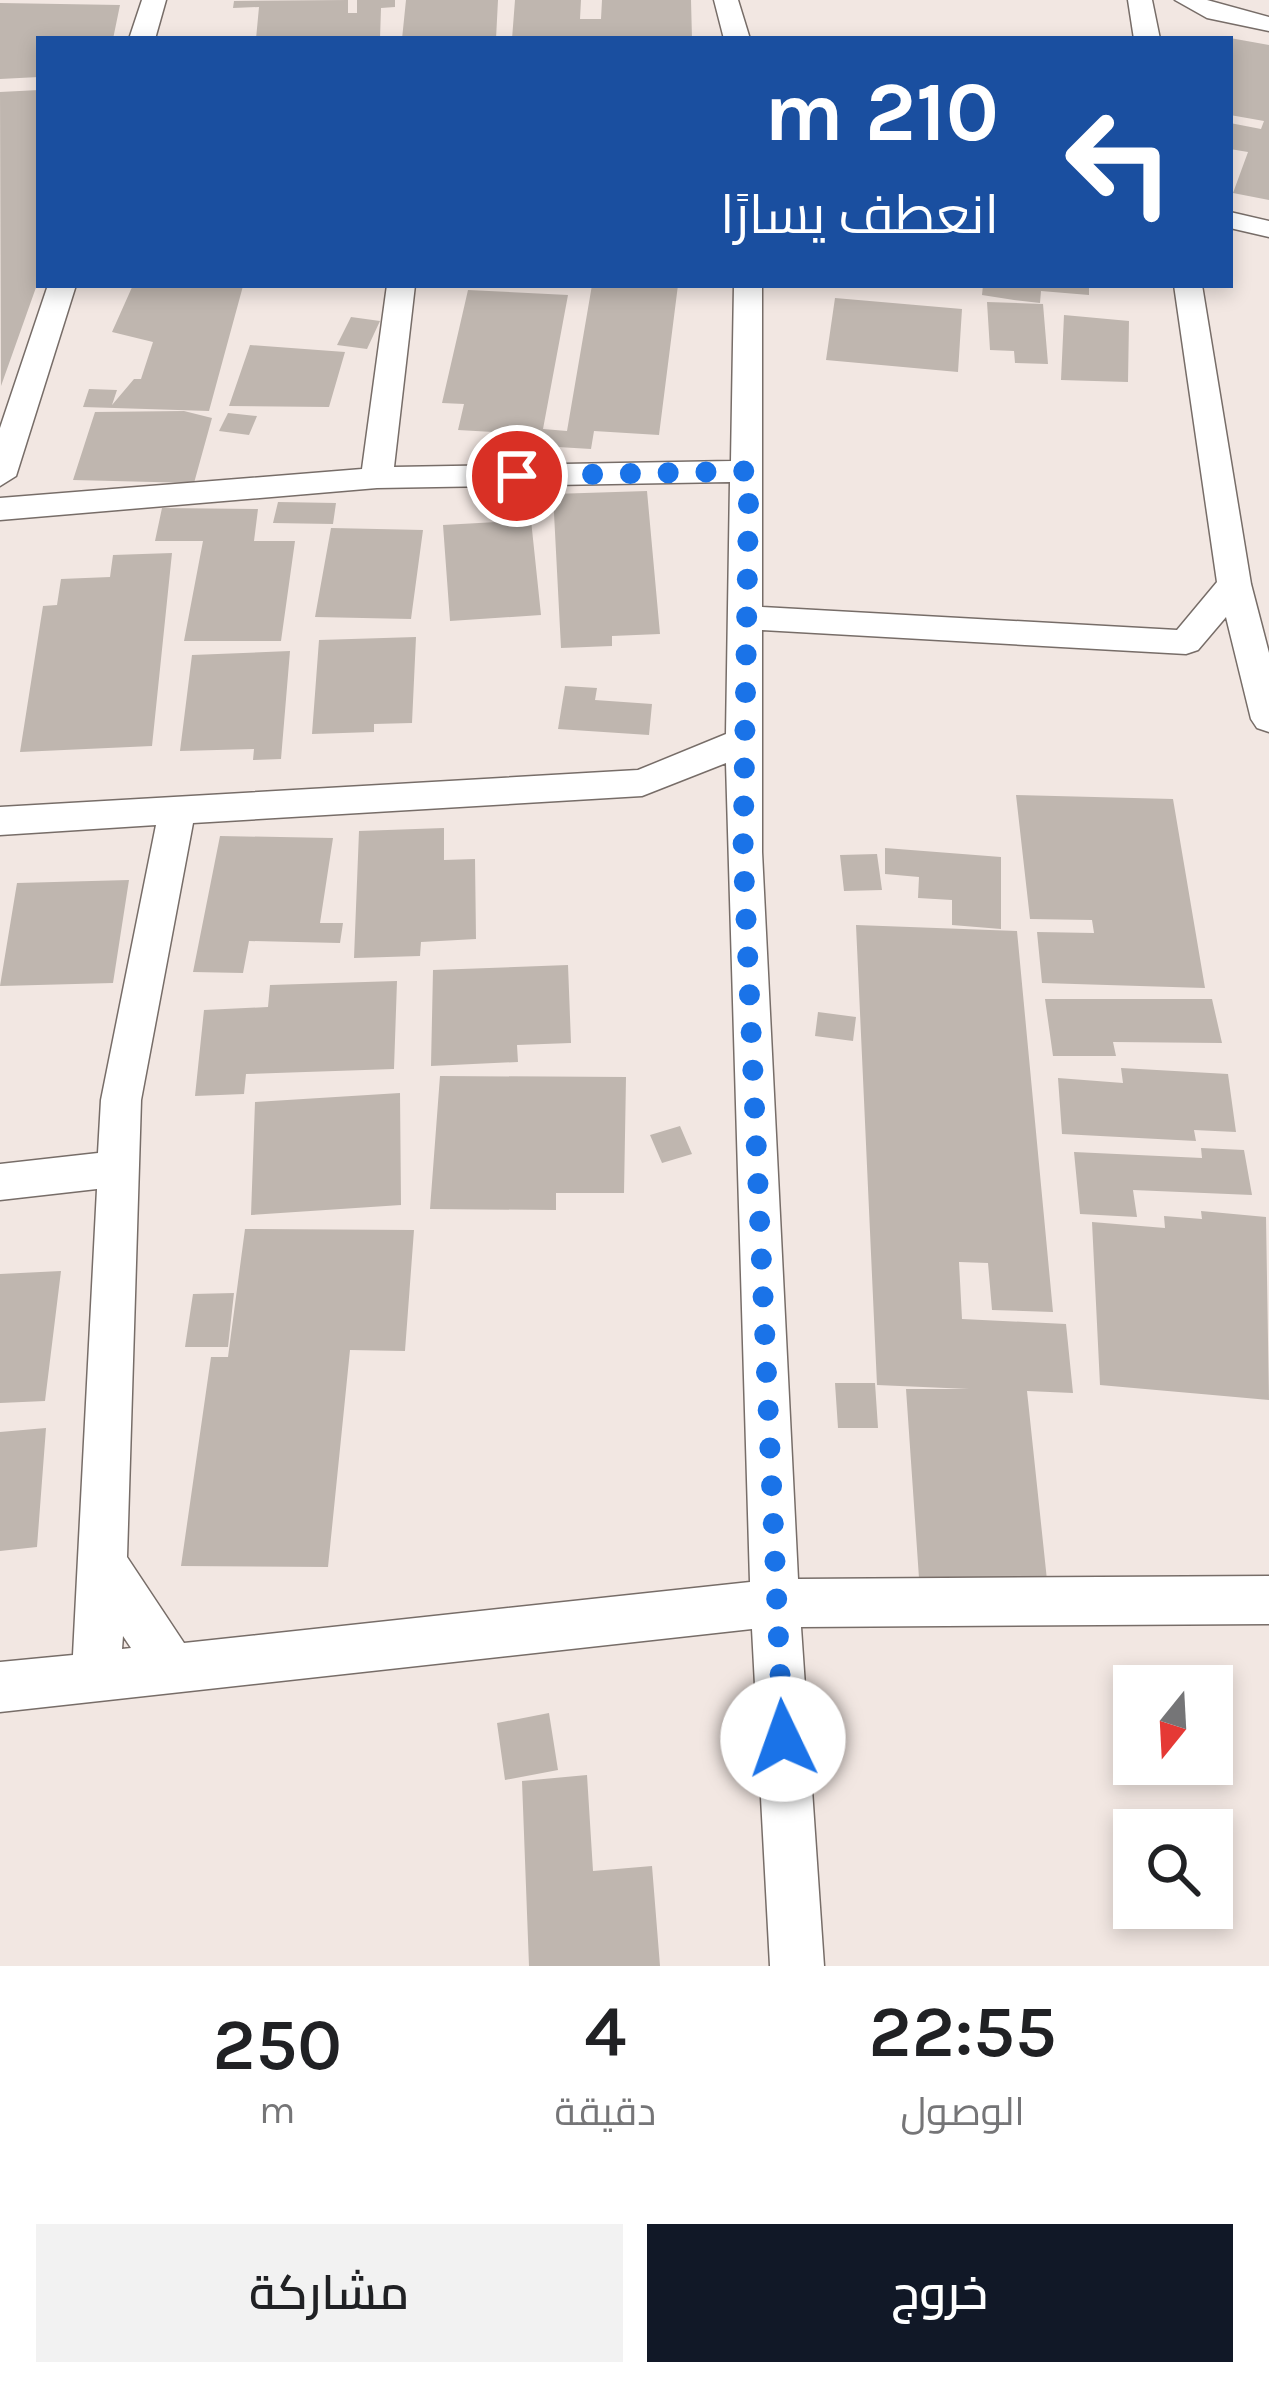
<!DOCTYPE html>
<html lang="ar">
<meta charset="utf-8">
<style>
body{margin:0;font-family:Karla,Cairo,sans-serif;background:#f2f2f2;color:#202124;direction:rtl;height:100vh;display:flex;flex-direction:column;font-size:45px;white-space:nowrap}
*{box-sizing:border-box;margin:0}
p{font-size:39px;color:#757577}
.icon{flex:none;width:66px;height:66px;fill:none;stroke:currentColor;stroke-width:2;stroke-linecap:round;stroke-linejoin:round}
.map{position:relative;height:1966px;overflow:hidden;direction:ltr}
.side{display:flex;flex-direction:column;background:#fff;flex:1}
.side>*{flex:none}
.hud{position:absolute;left:36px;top:36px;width:1197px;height:252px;border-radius:0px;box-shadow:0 6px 18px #0003;direction:rtl;background:#1a4fa0;color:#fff;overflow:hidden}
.needle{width:78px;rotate:198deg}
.fabs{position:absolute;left:1113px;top:1665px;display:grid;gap:24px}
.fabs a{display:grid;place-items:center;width:120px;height:120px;border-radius:0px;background:#fff;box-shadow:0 6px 18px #0003;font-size:60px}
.pin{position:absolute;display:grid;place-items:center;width:102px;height:102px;color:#fff;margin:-51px;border:6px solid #fff;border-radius:50%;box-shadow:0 3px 12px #0007}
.me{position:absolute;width:132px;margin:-66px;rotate:357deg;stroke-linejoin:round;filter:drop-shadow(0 0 9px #0008)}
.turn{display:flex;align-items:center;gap:42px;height:252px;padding:0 36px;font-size:54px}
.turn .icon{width:156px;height:156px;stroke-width:2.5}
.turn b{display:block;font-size:84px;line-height:102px}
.eta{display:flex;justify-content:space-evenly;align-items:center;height:204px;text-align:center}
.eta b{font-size:72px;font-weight:600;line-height:84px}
.cta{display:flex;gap:24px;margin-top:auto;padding:24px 36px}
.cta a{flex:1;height:138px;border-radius:0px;background:#111827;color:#fff;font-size:48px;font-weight:600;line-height:138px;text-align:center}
.cta a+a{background:#f2f2f2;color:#202124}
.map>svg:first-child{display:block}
.building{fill:#bfb6af}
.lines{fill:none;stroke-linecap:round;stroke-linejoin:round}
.street-casing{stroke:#776d68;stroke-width:3}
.street{fill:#fff;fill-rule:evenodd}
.route{stroke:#1a73e8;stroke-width:21;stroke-dasharray:0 37.8}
</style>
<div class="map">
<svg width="1269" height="1966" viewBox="0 0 1269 1966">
<rect width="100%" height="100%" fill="#f2e7e2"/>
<!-- building -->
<path class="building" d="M348,0V13H357V0H395V7L381,8L380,39H256L259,7L233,8L234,1Z
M406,0H498L496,39H402Z
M515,0H581L580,19H601L602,0H691L692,39H512Z
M0,3L120,5L113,39H39V77L0,79Z
M1230,38L1269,45V200L1233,193L1248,152L1230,149V123L1261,129L1264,121L1230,115Z
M39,90V279L1,386L0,92Z
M133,285L243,286L209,411L83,407L89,389L117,390L112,405L134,379H141L153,342L112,332Z
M592,285H678L659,435L594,431L591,449L491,443L493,432L458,430L464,404L442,403L468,290L568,295L543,429L567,431Z
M983,285H1089V295L1041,291L1040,303L1014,300L982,295Z
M835,298L962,309L958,372L826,360Z
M987,302L1043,304L1048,364L1015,363L1014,351L990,350Z
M1064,315L1129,321L1128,382L1061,380Z
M351,317L380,321L367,349L337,345Z
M250,345L345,352L329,407L229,406Z
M184,411L212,418L194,483L73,480L95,412Z
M228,413L257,416L249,435L219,431Z
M647,491L660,634L612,636V646L561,648L553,494Z
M278,502L336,503L333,524L273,523Z
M162,508L258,509L254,541H295L281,641H184L203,541H155Z
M531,520L541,615L450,621L443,525Z
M331,528L423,530L411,619L315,617Z
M172,553L152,746L20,752L43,606L57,605L61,579L110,577L113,555Z
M416,637L412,723L374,724V732L312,734L319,640Z
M290,651L281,759L253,760L254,749L180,751L192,655Z
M565,686L597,688L595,700L652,704L649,735L558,729Z
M1016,795L1173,799L1205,988L1042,983L1037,932L1094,933L1092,920L1030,919Z
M444,828V860L475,859L476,939L421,942L420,956L354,958L359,831Z
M220,836L333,838L320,923H343L340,943L249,941L243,973L193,972Z
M885,848L1001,857V929L952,925V900L918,898L919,877L885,874Z
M877,854L882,890L844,891L840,855Z
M129,880L113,983L0,986L17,883Z
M856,925L1017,931L1053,1312L992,1310L988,1263L959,1262L962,1319L1066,1324L1073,1393L1027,1391L1047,1580L919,1578L906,1389H969L877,1385Z
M568,965L571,1043L517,1045L518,1062L431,1066L433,970Z
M397,981L394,1069L246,1074L244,1094L195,1096L204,1010L268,1007L270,985Z
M1045,999H1212L1222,1043L1113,1042L1116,1056H1053Z
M818,1012L856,1017L853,1041L815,1036Z
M1121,1068L1228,1074L1236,1132L1194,1130L1196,1141L1062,1134L1058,1078L1123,1083Z
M440,1076L626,1077L624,1193H556V1210L430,1209Z
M400,1093L401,1205L251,1215L255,1102Z
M680,1126L692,1154L662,1163L650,1135Z
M1201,1148L1244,1150L1252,1195L1133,1190L1137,1217L1080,1214L1074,1152L1202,1158Z
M1201,1211L1266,1217L1269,1400L1100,1385L1092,1222L1165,1228L1164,1216L1202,1219Z
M245,1229L414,1230L405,1351L350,1350L328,1567L181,1566L211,1357H228Z
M61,1271L45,1401L0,1403V1274Z
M234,1293L228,1347H185L193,1294Z
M835,1383H875L878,1428H838Z
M46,1428L37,1547L0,1551V1432Z
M549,1713L558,1770L505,1780L497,1723Z
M587,1775L593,1871L652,1866L660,1966H529L522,1781Z"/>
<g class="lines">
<!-- street casing -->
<g class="street-casing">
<path id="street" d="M142,0H166L155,39H129Z
M714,0H738L750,39H724Z
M1128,0H1152L1160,39H1134Z
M1175,0H1207L1269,17V31L1207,18Z
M1230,212L1269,221V237L1230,228Z
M48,285H76L16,476L0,486V428Z
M387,285H415L394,467L731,461L734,285H762V607L1177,630L1217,582L1174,285H1202L1251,584L1269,653V732L1257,728L1251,719L1226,617L1198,650L1186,654L762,630V852L798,1579L1269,1576V1624L801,1627L824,1966H770L752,1629L0,1712V1662L73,1655L97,1189L0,1200V1164L98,1153L101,1100L156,825L0,835V807L638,770L726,734L730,482L377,488L0,520V498L362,469ZM726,763L750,1582L184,1643L127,1557L141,1100L193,823L642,796ZM123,1636L131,1648L122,1649Z"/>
</g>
<!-- street -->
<use href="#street" class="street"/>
</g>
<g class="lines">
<!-- route -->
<path class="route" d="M517,476L749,471L743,852L783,1739"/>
</g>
</svg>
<div class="fabs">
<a><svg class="needle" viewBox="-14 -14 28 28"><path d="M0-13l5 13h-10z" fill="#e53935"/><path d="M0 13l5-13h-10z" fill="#757577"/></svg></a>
<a><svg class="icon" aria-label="search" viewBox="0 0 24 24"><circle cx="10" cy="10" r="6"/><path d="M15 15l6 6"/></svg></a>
</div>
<div class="pin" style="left:517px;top:476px;background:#d93025"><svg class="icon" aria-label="arrive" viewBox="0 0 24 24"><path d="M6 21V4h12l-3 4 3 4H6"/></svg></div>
<svg class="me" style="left:783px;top:1739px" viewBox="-20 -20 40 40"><circle r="19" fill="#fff"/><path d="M0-13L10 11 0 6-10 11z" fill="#1a73e8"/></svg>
<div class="hud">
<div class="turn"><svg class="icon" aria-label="left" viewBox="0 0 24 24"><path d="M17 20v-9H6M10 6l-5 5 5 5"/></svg><div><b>210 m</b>انعطف يسارًا</div></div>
</div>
</div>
<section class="side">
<div class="eta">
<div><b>22:55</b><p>الوصول</p></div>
<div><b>4</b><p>دقيقة</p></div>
<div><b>250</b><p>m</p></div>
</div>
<div class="cta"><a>خروج</a><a>مشاركة</a></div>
</section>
